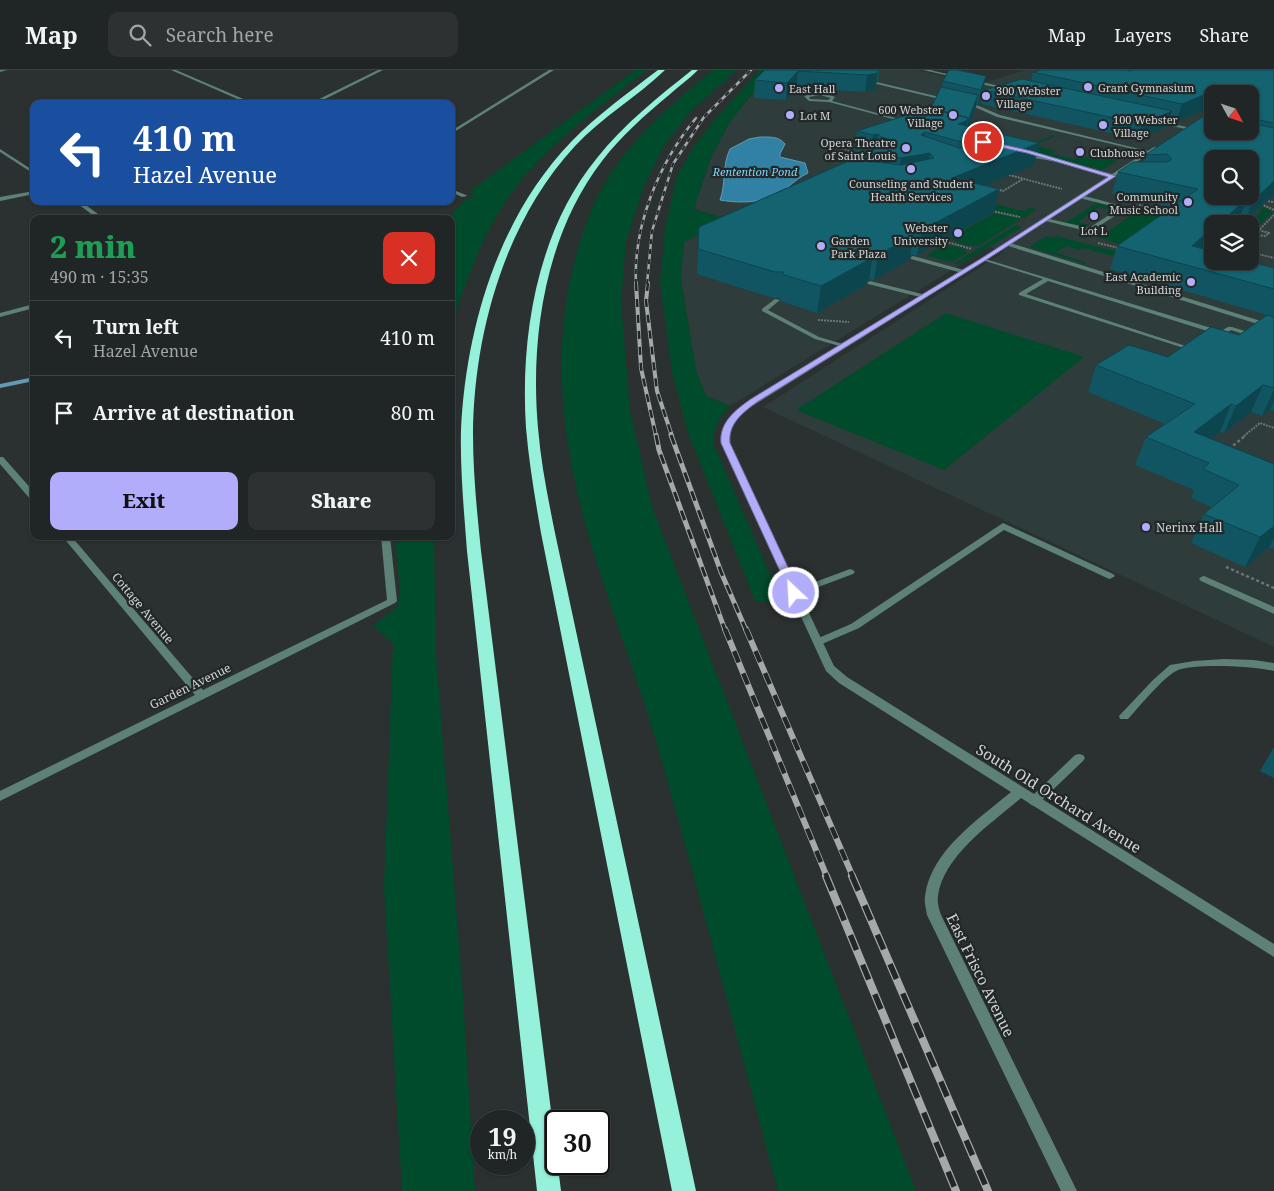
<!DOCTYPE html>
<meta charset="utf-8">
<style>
body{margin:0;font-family:"Noto Serif",serif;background:#2d3132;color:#f1f3f6;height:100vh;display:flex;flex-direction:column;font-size:19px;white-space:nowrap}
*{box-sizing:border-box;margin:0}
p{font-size:16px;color:#a2a5a7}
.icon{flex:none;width:28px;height:28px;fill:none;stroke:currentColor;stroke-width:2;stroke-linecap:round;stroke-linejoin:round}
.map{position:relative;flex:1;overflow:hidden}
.drawer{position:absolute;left:30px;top:145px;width:425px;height:325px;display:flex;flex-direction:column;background:#202525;border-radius:10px;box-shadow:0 1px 4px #0004,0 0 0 1px #3d4242}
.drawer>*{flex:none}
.hud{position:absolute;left:30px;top:30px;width:425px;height:105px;border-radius:10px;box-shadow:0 1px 4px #0004,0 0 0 1px #3d4242;background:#1a4fa0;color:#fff;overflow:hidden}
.needle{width:32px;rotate:130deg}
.fabs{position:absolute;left:1204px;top:15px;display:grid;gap:10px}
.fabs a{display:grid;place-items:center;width:55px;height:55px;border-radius:10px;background:#202525;box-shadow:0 1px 4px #0004,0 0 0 1px #3d4242;font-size:25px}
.speed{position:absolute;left:470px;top:1040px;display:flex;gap:10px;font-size:25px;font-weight:700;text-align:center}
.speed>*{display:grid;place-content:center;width:65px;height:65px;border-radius:50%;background:#202525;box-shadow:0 1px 4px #0004,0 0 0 1px #3d4242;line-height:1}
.speed small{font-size:12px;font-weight:400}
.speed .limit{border:2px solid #111;border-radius:8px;background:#fff;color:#111}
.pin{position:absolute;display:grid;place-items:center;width:42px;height:42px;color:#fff;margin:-21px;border:2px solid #fff;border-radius:50%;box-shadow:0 1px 5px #0007}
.me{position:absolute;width:55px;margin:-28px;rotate:335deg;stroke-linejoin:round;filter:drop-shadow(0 0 4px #0008)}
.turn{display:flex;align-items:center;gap:18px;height:105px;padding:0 20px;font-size:22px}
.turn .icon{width:65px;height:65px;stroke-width:2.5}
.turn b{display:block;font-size:35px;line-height:42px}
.round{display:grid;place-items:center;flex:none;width:52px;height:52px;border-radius:10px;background:#2d3132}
.head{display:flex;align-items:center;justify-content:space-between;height:85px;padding:0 20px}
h1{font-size:30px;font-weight:800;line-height:38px;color:#1e9e55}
.primary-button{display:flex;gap:10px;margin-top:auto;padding:10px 20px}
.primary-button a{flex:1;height:58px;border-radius:10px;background:#b1adfa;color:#111;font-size:20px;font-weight:800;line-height:58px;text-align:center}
.primary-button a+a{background:#2d3132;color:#f1f3f6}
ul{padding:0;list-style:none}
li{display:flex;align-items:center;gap:15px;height:75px;padding:0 20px;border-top:1px solid #3d4242}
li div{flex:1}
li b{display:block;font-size:19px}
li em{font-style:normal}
header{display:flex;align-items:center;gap:30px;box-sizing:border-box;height:70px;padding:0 25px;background:#202525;border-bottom:1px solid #3d4242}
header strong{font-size:24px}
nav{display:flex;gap:28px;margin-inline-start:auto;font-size:18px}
.search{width:350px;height:45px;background:#2d3132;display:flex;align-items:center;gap:12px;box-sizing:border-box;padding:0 18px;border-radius:10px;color:#a2a5a7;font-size:19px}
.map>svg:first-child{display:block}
.built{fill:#2e3c3b;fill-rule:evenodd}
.green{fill:#004b2c}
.water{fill:#3181a4;stroke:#619ab3}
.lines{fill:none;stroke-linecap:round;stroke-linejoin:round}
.stream{fill:#619ab3;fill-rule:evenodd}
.path-far2{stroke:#6e7373;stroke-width:1;stroke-dasharray:2 1;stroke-linecap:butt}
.path-far1{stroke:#6e7373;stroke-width:2;stroke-dasharray:2 1;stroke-linecap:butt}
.path{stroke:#6e7373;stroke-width:2.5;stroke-dasharray:3 2.5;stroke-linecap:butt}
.service{fill:#5d8077;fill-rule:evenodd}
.minor{fill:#5d8077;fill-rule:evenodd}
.tertiary{fill:#5d8077;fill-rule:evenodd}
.motorway{fill:#96f1da;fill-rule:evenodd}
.rail-far4-casing{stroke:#a6a9a9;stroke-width:2.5}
.rail-far3-casing{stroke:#a6a9a9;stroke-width:4}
.rail-far2-casing{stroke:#a6a9a9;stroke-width:5}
.rail-far1-casing{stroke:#a6a9a9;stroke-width:6}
.rail-casing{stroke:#a6a9a9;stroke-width:8}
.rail-far4{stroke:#222727;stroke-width:2;stroke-dasharray:5;stroke-linecap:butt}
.rail-far3{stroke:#222727;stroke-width:2.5;stroke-dasharray:8;stroke-linecap:butt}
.rail-far2{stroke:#222727;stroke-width:3;stroke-dasharray:10;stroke-linecap:butt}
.rail-far1{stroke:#222727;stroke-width:4.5;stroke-dasharray:12;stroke-linecap:butt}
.rail{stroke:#222727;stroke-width:5.5;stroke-dasharray:16;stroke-linecap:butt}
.wall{fill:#105561}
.shaded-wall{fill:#0d454f}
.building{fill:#136371;stroke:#0d454f;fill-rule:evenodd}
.route{fill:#b1adfa;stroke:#7370a2}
.poi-dot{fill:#b1adfa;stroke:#222727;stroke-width:2}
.labels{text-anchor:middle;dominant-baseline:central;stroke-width:4.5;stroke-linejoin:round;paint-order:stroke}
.far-poi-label{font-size:11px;fill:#d2d5d5;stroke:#222727;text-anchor:start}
.far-water-label{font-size:11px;font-style:italic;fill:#7fd2fa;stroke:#222727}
.poi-label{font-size:12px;fill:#d2d5d5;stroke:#222727;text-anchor:start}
.street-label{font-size:12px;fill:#d2d5d5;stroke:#222727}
.near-street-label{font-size:15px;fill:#d2d5d5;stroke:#222727}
</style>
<header>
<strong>Map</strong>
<div class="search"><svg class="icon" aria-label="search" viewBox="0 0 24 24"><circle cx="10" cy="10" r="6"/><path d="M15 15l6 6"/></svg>Search here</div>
<nav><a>Map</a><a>Layers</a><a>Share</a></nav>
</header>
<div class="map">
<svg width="1274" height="1121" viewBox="0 0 1274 1121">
<rect width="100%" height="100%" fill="#2b3131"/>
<!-- built -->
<path class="built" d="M771,0H917L979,14L1025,0H1274V577L763,337L1004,182L989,177L730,336L706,326L696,301L681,209L683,172L730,150L694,139L710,90L729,53ZM1212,24H1250V61H1212ZM1212,89H1250V126H1212ZM1212,154H1250V191H1212Z"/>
<!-- green -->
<path class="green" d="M635,0H647C606,32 563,63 528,102C489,146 468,203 451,258V149H447L465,130L475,125L469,122Z
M713,0H737L690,42L664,76L644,116L626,172L621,232L630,340L652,437L916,1121H778C738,973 700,825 658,678C612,521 538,385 569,215C577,176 589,137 611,103C639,62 675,31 713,0Z
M760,0H771L729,53L710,90L694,139L731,150L684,172L681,209L696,301L706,326L730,336C719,347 714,358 713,373L780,527L768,532L755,531L688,363L672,302L660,212L665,158L676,108L694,76L718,46Z
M1052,66L1090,75L1055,67L1033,75L1055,81L1052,84L1074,89L1078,87C1088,89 1095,86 1104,88L1089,90L1107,89L1117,91L1102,100L978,68L1028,75Z
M973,129L1023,141L1029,138L1037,139L1024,148L982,137Z
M1097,133L1113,138L1111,140L1099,137L1078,152L1089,155L1086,156L1065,153Z
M1242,135L1260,136L1273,142L1257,157L1250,156V154H1230L1233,150L1248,154L1263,140Z
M1142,138L1209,154L1138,179L1099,168Z
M994,143L1021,149L978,176L959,174L951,168Z
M1016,155L1022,157L961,194H953Z
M1046,166L1054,168L1056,166L1122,183L1117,187L1083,178L1079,180L1068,176L1055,182L1087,193L1085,194L1029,177Z
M940,175L962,177L967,183L951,192L927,186Z
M946,243L1084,287L944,400L796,340Z
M395,466H434L436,585L462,912L475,1121H402L384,817L393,573L373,556L397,537L400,523Z"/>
<!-- water -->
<path class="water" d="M760,67C769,67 779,66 785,74L780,84V87L805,93L808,103C800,107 795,111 788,117C769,133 743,134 720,130C726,114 722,95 730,79L749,69Z"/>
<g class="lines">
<!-- stream -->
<path class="stream" d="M34,307V311L0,318V314Z"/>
<!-- path-far2 -->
<path class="path-far2" d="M967,58L980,54
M844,79L859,74
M839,81L843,79L865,85"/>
<!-- path-far1 -->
<path class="path-far1" d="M1009,105L1062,119
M997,119L1003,121L1023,109
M1265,131L1274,132
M1261,134L1274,140
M1139,135L1170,142
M992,141L1020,147
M1250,158L1269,163L1265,166L1250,164
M1260,159L1274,145
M943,171L972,179
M1098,173L1119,178
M1250,182L1274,188
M818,250L849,252
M1244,366L1260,353L1274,358"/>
<!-- path -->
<path class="path" d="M1229,379L1246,365
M1226,497L1274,518"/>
<!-- service -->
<path class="service" d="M864,9L948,29L950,30L948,31L864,11Z
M962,32L979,36L1000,45L1152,82L1150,83L997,47L977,38L961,34Z
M1081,125L1126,137L1127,138L1090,162L1042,150L1045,148L1089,158L1120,138L1079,128V126Z
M1007,172L1274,255V259L1005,175V173Z
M913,186L964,200L965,201L962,203L911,189V187Z
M982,188L1221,261L1228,257H1232L1274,270V274L1231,260L1224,265H1220L1048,211L1026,224L1198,280L1193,281L1019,225V223L1043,209L982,190Z
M870,211L926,225L927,226L924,228L868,214L867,213Z
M775,229L780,230L768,240L819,267L846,275L843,277L815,269L762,241V239Z
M1003,453L1113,504L1115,506L1110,509L1107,508L1004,460L859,558L822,574H814L813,572L814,570L851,554Z
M850,499L853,500L855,502L853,504L797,525L794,526L789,523L791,521Z
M1204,506L1274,537V544L1201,511L1199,509L1201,507Z
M1224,589L1254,590L1274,593V601C1255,596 1195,593 1178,600C1163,607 1140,636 1128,649H1120L1119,646L1153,610L1170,595L1194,591Z
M1079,684L1083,685L1085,688L1083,691L1038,734L1034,736L1030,734L1028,731L1030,728L1075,685Z"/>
<!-- minor -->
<path class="minor" d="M0,0H7L0,2Z
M171,0H176L255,34H249Z
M378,0H383L315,34H309Z
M549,0H554L451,64V61Z
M816,23L827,24L835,27L832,31L910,52L908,53L829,32L809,31L804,26ZM820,25L831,28L828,30L810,29L809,27Z
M1154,77L1158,78L986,190L757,333C741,343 730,353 729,373L834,596L847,607L1274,874V887L1021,728C992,753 943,786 938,826C937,832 939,839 941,845L1077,1121H1061L927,845C926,839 924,832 925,826C931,780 979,749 1011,722L839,613L826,601L721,373C722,352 735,341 751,329L982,188L1109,106L1058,92L1023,86V84L1058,90L1112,104Z
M0,79L34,101V104L0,82Z
M451,119L466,125L467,126L462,127L451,122Z
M34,121V124L0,131V127Z
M74,131H80L105,149H98Z
M34,234V238L0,247V243Z
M0,387H3L34,422V430H31L0,394Z
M62,466H71L203,620L387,530L381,466H390L397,531L395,533L0,731V721L195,625Z"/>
<!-- tertiary -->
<path class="tertiary" d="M923,0H930L960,7L958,8Z
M972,10L1009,18L1011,19L1009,20L971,12Z
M1155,50L1200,60L1202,61L1200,62L1153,52Z"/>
<!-- motorway -->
<path class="motorway" d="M658,0H665C637,27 602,47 575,76C505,152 474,262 473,364C473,403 477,442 481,481L561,1121H537L467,481C464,441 460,400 461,360C466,258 498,148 571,72C597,45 628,23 658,0Z
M692,0H698C689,9 679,16 669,25C645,45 621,66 602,91C545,165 530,268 538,358C541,394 548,428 555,463L696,1121H672L541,463C535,428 529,393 526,358C520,266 537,161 597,88C624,54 658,27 692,0Z"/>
<!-- rail-far4 casing -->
<g class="rail-far4-casing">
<path id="rail-far4" d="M636,214C633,155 659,93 696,48
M647,214L652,161L673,94L704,47L751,0"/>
</g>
<!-- rail-far3 casing -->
<g class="rail-far3-casing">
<path id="rail-far3" d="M636,213L641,298L656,366
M648,213L646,231L657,321L672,366"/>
</g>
<!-- rail-far2 casing -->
<g class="rail-far2-casing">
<path id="rail-far2" d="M656,365L659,380L725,560
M671,365L721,502L746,560"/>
</g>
<!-- rail-far1 casing -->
<g class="rail-far1-casing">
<path id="rail-far1" d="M725,559L827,807
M746,559L853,807"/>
</g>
<!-- rail casing -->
<g class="rail-casing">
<path id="rail" d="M826,806L956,1121
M852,806L988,1121"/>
</g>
<!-- rail-far4 -->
<use href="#rail-far4" class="rail-far4"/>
<!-- rail-far3 -->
<use href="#rail-far3" class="rail-far3"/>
<!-- rail-far2 -->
<use href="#rail-far2" class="rail-far2"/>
<!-- rail-far1 -->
<use href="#rail-far1" class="rail-far1"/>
<!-- rail -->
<use href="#rail" class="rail"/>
</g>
<!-- wall -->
<path class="wall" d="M765,0H880L875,20L865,22L796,18L786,30L754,28L755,10Z
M1274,0V125L1244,153L1238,152L1236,154H1212L1206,180L1274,198V341L1270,340L1262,346L1251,342L1224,363L1220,362L1210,369L1274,394V477L1273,479L1269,477L1245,497L1191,473L1204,444L1211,437L1191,428L1194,420L1135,395L1146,367L1165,354L1088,322L1096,295L1168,287L1239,265L1267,245L1110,199L1117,176L1172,137L1112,124L1118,102L1143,92L1145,85L1212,45V44V61H1250V24H1212V37L1176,52L1169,51L1168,56L1137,69L981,34L984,20L1031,11L1033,2L1130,1Z
M986,6L983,20L978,34H977L975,40L968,57L1034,95L985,115L999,119L994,142L917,185H910L909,190L874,210L869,209L867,212L866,215L817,243L781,231L780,228H773L697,204L699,157L863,84L854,82L857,61L927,45L931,39L942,17L943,11Z
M1274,677V708L1260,701Z"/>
<!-- shaded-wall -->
<path class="shaded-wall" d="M878,0L875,20L865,22L867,5Z
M798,1L796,18L786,30L787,13Z
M986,6L983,20L978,34L981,20Z
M1227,15L1224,24H1212V37L1176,52L1182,34Z
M978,25L975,40L966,63L969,48Z
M1172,41L1168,56L1137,69L1142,54Z
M968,48L964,69L958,54Z
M925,62L922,83H930L926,105L897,110L901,88L921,65Z
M878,64L875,85L878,84L874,106L866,110L873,65Z
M1039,73L1034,95L947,131L952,108Z
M1274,111V125L1244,153L1253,131Z
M999,119L994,142L917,185L922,160Z
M1247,129L1238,152L1236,154H1218Z
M1212,158V174L1188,195L1192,176Z
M914,165L909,190L874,210L878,185Z
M873,184L869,209L867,212L866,215L817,243L821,216L869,187Z
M1263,315L1251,342L1224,363L1236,336Z
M1274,319V331L1270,340L1262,346Z
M1231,334L1220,362L1190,385L1194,362Z
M1274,456V468L1269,477L1245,497L1260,467Z"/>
<!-- building -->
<path class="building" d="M765,0H878V3L867,5L798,1L787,13L755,10Z
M949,0H957L986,6L981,20L943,11Z
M1042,0H1126L1130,1L1132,0H1274V53L1250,48V24H1232L1227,15L1182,34L1033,2Z
M1022,9L1172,41L1142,54L984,20Z
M941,17L978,25L969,48L931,38Z
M930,39L968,48L966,51L958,54L1039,73L952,108L999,119L922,160L914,161V165L878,185L873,184L869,187L870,189L821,216L784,205L783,202H775L698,179L699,157L894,71L881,67L878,64L873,65L857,61L916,42L927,45ZM925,62L965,73V76L959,78L921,65ZM930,83L934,88L901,95L869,91V88L878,84L901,88Z
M1207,44L1212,45V61H1250V53L1274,58V111L1253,131L1247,129L1218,154H1212V158L1192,176L1212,181V191H1248L1274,198V219L1117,176L1198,119L1118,102L1133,92H1167L1171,90V88L1167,84L1145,85ZM1212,89H1250V126H1212Z
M1267,245L1274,247V318L1263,315L1236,336L1231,334L1194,362L1274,394V456L1260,467L1204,444L1239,415L1203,399L1209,393L1146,367L1195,334L1096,295L1129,275L1168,287L1211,257L1239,265Z"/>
<!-- route -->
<path class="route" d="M983,70L1031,81L1116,106L986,190L757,332C742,343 728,354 730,373L800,523L798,525H791L721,373C719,353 735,340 751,329L982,188L1108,107L1027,83L981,73Z"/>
<!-- markers -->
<g class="poi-dot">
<circle cx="1088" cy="17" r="5"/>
<circle cx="779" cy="18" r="5"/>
<circle cx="986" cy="26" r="5"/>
<circle cx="790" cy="45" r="5"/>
<circle cx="953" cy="45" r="5"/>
<circle cx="1103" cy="55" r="5"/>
<circle cx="906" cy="78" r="5"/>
<circle cx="1080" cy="82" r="5"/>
<circle cx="911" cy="99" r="5"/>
<circle cx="1188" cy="132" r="5"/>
<circle cx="1094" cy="146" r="5"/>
<circle cx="958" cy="163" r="5"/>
<circle cx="821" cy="176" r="5"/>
<circle cx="1191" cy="212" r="5"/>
<circle cx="1146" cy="457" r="5"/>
</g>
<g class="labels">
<!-- far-poi labels -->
<g class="far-poi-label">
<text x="1098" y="17">Grant Gymnasium</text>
<text x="789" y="18">East Hall</text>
<text x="996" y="20">300 Webster<tspan x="996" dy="13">Village</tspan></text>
<text x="943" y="39" text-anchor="end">600 Webster<tspan x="943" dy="13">Village</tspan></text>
<text x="800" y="45">Lot M</text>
<text x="1113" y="49">100 Webster<tspan x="1113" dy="13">Village</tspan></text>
<text x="896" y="72" text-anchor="end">Opera Theatre<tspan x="896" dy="13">of Saint Louis</tspan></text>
<text x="1090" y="82">Clubhouse</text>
<text x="911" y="113" text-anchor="middle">Counseling and Student<tspan x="911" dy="13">Health Services</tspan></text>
<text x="1178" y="126" text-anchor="end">Community<tspan x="1178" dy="13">Music School</tspan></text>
<text x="948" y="157" text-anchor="end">Webster<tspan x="948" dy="13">University</tspan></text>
<text x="1094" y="160" text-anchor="middle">Lot L</text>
<text x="831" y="170">Garden<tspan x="831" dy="13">Park Plaza</tspan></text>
<text x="1181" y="206" text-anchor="end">East Academic<tspan x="1181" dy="13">Building</tspan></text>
</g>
<!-- far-water labels -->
<g class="far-water-label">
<text x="755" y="101">Rentention Pond</text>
</g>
<!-- poi labels -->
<g class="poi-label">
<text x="1156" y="457">Nerinx Hall</text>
</g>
<!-- street labels -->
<g class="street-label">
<text transform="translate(143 538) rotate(50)">Cottage Avenue</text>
<text transform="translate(190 616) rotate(-26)">Garden Avenue</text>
</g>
<!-- near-street labels -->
<g class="near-street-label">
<text transform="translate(1059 728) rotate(32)">South Old Orchard Avenue</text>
<text transform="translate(981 905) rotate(64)">East Frisco Avenue</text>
</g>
</g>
</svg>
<div class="fabs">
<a><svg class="needle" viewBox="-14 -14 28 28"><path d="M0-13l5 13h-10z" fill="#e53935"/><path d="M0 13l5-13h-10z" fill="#a2a5a7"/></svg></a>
<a><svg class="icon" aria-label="search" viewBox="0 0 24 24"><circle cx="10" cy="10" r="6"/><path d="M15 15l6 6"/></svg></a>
<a><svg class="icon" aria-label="layers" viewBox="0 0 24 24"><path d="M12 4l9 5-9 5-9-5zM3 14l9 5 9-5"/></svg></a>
</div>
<div class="speed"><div>19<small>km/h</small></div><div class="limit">30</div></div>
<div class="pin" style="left:983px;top:72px;background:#d93025"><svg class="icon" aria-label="arrive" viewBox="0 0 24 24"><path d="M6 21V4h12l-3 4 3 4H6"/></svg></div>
<svg class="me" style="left:794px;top:523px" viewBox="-20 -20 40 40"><circle r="17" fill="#b1adfa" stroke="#fff" stroke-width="3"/><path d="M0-11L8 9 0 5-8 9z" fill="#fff"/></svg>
<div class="hud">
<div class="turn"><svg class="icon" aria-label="left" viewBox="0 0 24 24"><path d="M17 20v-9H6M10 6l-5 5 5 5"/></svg><div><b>410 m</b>Hazel Avenue</div></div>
</div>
<section class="drawer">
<div class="head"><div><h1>2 min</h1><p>490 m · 15:35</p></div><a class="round" style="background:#d93025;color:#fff"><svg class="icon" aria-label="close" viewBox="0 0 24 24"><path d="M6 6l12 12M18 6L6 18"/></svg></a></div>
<ul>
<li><svg class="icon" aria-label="left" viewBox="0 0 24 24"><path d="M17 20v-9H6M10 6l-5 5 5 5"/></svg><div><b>Turn left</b><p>Hazel Avenue</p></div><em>410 m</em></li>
<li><svg class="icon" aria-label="arrive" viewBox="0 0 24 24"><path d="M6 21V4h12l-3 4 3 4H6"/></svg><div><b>Arrive at destination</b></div><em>80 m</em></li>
</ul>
<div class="primary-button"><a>Exit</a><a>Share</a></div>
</section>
</div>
